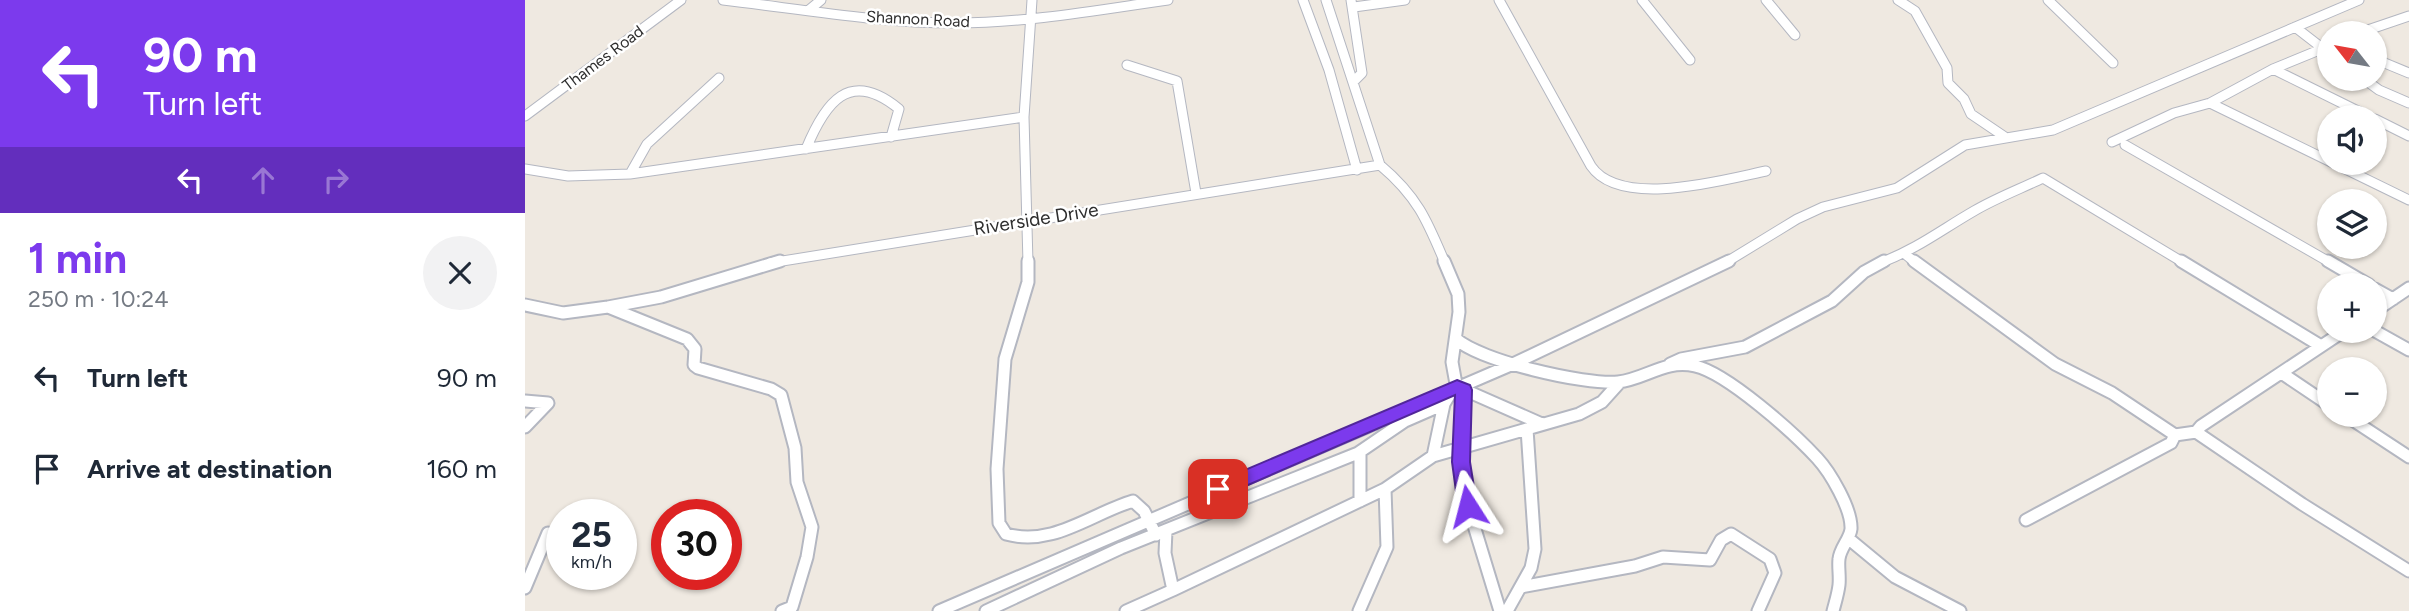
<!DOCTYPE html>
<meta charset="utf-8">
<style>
body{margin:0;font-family:Figtree,sans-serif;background:#f2f2f3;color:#1f2937;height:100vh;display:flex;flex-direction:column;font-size:26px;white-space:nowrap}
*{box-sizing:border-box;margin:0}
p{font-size:23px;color:#747a83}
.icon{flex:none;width:38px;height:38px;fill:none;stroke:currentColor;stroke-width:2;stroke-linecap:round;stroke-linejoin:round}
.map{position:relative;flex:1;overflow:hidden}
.panel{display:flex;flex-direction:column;background:#fff;width:525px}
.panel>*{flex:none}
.guide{background:#7c3aed;color:#fff;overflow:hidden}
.needle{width:46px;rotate:301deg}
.controls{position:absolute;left:1792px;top:21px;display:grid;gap:14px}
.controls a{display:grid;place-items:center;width:70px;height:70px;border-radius:50%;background:#fff;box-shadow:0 2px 5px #0004;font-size:35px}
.speed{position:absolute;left:21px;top:499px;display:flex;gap:14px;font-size:35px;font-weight:700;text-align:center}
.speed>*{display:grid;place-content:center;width:91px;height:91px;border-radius:50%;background:#fff;box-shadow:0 2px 5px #0004;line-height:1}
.speed small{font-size:18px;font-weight:400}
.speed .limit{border:10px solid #d22;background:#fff;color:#111}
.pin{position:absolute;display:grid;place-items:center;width:60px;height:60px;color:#fff;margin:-30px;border-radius:14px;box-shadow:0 4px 10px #0006}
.me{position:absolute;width:77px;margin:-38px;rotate:351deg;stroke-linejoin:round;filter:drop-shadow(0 0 5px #0008)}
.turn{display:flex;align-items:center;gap:24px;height:147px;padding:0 28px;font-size:32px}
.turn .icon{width:91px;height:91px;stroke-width:2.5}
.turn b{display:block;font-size:49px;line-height:60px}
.lanes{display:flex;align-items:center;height:66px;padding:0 28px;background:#0003;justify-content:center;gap:35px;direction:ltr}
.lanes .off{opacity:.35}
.round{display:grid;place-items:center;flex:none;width:74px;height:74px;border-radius:37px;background:#f2f2f3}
.headline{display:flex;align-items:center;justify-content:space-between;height:119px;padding:0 28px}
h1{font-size:42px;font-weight:700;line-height:52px;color:#7c3aed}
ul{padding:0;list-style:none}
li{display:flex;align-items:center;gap:21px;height:91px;padding:0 28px}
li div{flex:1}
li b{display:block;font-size:26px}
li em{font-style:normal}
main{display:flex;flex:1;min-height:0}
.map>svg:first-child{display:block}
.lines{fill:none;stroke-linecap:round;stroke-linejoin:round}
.minor-far1-casing{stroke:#b4b7c1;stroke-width:11}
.minor-casing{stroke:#b4b7c1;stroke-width:15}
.minor-far1{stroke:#fff;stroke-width:9}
.minor{stroke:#fff;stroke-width:11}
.route{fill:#7c3aed;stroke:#51269a;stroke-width:2}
.labels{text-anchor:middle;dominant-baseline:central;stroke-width:5;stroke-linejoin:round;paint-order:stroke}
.far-street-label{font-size:16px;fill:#2e2e2e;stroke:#fff}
.street-label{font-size:19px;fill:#2e2e2e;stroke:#fff}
</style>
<main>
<section class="panel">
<div class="guide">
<div class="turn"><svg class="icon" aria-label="left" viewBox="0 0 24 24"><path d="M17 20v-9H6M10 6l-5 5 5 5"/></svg><div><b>90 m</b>Turn left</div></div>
<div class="lanes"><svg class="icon" aria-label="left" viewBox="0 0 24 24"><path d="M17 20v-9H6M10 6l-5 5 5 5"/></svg><svg class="icon off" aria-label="ahead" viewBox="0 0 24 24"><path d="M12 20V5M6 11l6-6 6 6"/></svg><svg class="icon off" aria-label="right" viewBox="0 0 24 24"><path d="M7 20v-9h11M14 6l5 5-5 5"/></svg></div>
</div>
<div class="headline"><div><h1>1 min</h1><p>250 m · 10:24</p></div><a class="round"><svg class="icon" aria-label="close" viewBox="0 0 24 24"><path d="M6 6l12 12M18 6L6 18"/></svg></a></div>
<ul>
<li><svg class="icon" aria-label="left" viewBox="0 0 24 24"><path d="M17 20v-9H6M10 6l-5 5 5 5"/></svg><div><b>Turn left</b></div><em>90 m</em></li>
<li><svg class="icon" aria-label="arrive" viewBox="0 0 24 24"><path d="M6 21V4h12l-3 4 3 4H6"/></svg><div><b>Arrive at destination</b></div><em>160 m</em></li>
</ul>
</section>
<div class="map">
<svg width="1884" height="611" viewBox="0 0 1884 611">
<rect width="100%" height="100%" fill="#efe9e1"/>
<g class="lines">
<!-- minor-far1 casing -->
<g class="minor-far1-casing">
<path id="minor-far1" d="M198,0C275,9 353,23 431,23C502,23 573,10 643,0
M778,0L804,70L832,170
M826,0L837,73L829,81
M974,0L1066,166C1095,209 1198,180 1241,171
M1117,0L1165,60
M1241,0L1270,35
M1373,0L1390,11L1422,68L1423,83L1439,99L1446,114L1480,137
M1523,0L1588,63
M829,7L880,0
M284,10L296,0
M1770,27L1801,51
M1834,33L1884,16
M1850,59L1884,73
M602,65L652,81L671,193
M1748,69L1845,117
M1839,79L1854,90L1884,103
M1685,103L1884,200
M0,116L156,0
M1850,119L1884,136
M1587,142L1649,113L1685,103L1748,69L1804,46
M1600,145L1806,263
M281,149C300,103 324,68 374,109L366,137
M855,165C892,196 902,220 920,263
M0,169L43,176L105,174L499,117
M105,174L122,144L194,78
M1380,254L1391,263
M245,263L855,165L801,0
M503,263L499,117L507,0
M1200,263L1272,219L1298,207L1372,188L1440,145L1528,130L1834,0
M1355,263C1392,249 1416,230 1449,211C1471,198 1495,189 1518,178L1659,263"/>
</g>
<!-- minor casing -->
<g class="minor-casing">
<path id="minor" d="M503,261V282L480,359L472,469L474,523L481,534C528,547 565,514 608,501L619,511L631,535
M1389,261L1530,364L1587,393L1650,435
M1656,261L1796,346
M1803,261L1844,285
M1850,289L1868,299
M0,305L38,313L83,307L136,297L255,261
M83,307L162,339L170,349L169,365L173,368L246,389L256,395L270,448L272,482L287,527L282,557L267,607L257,611
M1850,311L1884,288
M1850,331L1884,350
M931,339C956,361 1059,385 1093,382C1121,379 1140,359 1170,366C1202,373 1269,433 1292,458C1305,472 1327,509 1326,529C1325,539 1315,548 1314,559C1313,567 1315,576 1314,585C1313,594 1310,603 1308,611
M1145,364L1156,359L1220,347L1307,301L1339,272L1359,261
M1758,374L1804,405
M933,387L1017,424
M939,390L936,462L943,506L975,611
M0,401L23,403L0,427
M1820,415L1884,457
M1671,432L1777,504L1884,571
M835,452V501
M908,456L919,404L931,384L927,362L934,312L933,294L919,261
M1501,520L1646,443L1650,435L1671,432L1676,426L1819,331
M641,531L640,553L648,590L860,489L908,456L1054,414L1077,402L1095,382
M1324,539L1370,577L1435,611
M996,587L1110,566L1138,557L1185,560L1196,540L1206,534L1245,559L1250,573L1233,611
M0,588L23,533
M414,611L988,364L1204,261
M461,611L596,548L833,453L880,421L919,404
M601,611L648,590
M834,611L862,547L860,489
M982,611L1006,568L1010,549L1002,429"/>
</g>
<!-- minor-far1 -->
<use href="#minor-far1" class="minor-far1"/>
<!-- minor -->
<use href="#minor" class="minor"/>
</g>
<!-- route -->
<path class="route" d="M932,380L945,385L947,390L945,462L952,506L950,511L943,514L936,511L933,506L927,462L930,395L700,495L693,497L687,495L684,489L687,484Z"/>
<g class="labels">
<!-- far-street labels -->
<g class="far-street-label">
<text transform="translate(393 19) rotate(3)">Shannon Road</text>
<text transform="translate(78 58) rotate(-37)">Thames Road</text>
</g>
<!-- street labels -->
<g class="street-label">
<text transform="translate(511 219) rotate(-9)">Riverside Drive</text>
</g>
</g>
</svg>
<div class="controls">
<a><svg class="needle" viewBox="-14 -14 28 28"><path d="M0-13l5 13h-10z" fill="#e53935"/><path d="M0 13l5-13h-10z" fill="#747a83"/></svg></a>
<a><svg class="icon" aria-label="sound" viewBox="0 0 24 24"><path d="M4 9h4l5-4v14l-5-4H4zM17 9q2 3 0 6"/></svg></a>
<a><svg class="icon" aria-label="layers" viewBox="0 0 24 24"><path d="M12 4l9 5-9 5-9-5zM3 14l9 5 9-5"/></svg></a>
<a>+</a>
<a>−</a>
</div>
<div class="speed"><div>25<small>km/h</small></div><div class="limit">30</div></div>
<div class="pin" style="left:693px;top:489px;background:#d93025"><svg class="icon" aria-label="arrive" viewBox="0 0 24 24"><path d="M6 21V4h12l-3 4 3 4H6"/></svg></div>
<svg class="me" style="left:943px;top:506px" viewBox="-20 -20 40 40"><path d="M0-17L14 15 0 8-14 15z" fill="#7c3aed" stroke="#fff" stroke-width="4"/></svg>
</div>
</main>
